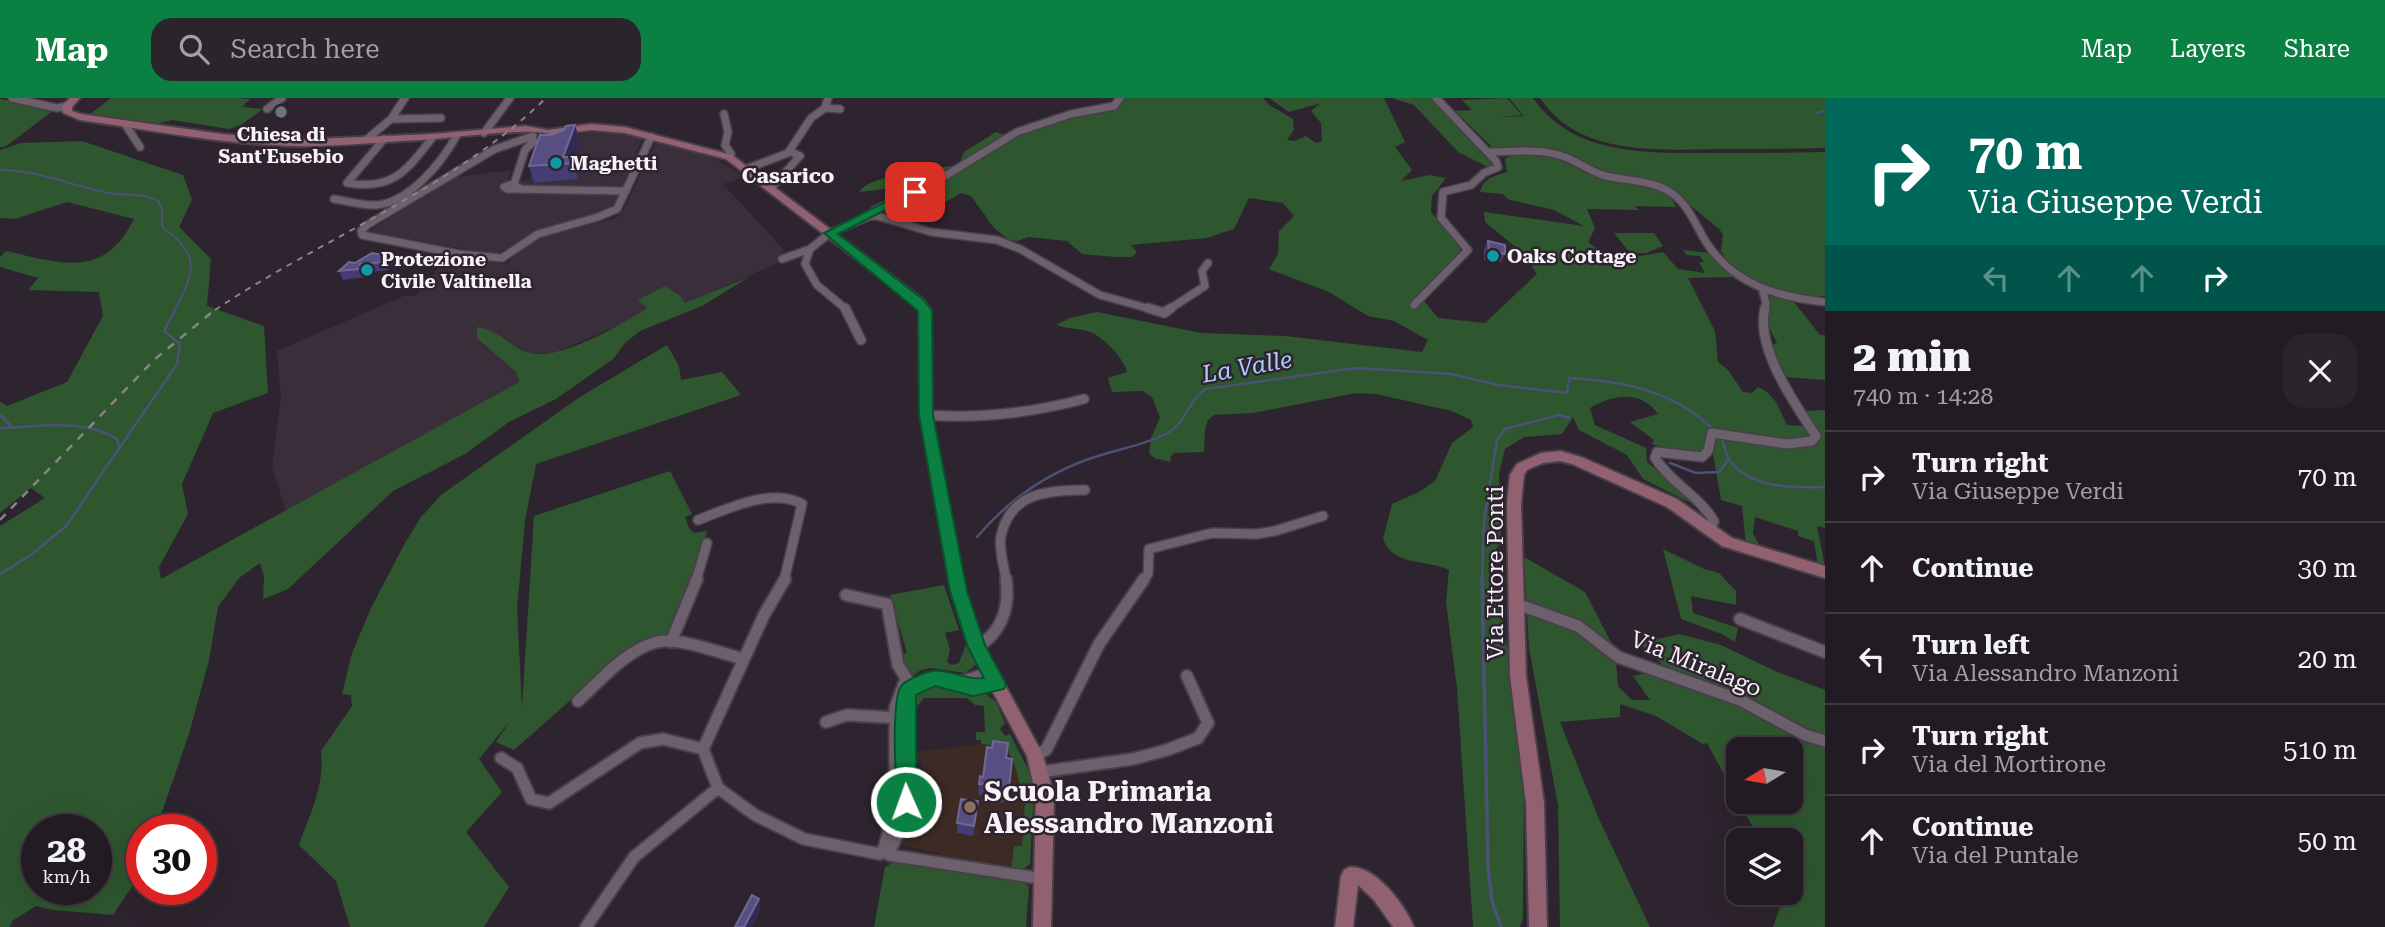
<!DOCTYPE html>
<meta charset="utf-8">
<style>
body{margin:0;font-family:"Roboto Serif",serif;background:#2a242b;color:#f1f3f6;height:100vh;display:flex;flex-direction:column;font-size:26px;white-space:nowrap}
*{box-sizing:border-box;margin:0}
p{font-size:23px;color:#a2a1a6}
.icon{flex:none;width:38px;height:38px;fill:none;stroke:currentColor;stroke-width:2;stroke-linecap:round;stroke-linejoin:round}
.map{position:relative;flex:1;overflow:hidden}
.side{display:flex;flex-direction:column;background:#221b23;width:560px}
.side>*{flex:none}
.guide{background:#00695c;color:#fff;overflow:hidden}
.needle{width:46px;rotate:259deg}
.tools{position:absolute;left:1726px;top:639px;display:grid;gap:14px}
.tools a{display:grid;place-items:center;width:77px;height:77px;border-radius:14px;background:#221b23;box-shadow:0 7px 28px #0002,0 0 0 2px #3f3941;font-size:35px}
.speed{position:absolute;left:21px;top:716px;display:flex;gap:14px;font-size:35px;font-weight:700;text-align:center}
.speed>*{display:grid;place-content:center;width:91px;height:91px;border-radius:50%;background:#221b23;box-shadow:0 7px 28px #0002,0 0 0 2px #3f3941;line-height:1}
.speed small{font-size:18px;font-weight:400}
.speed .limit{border:10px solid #d22;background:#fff;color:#111}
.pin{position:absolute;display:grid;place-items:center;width:60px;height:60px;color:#fff;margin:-30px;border-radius:14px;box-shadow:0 4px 10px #0006}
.me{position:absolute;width:77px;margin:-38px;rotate:358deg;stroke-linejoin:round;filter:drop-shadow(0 0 5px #0008)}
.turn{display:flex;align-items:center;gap:24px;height:147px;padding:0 28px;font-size:32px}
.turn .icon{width:91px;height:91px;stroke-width:2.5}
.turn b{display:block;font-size:49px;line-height:60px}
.lanes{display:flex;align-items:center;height:66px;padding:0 28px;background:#0003;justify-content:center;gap:35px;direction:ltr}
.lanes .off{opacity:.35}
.round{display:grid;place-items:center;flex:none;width:74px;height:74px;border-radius:21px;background:#2a242b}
.summary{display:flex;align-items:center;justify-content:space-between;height:119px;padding:0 28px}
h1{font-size:42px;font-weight:800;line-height:52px}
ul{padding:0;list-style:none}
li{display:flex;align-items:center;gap:21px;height:91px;padding:0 28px;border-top:2px solid #3f3941}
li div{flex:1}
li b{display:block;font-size:26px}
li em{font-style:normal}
header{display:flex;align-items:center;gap:42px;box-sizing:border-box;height:98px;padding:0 35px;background:#0b8043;color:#fff}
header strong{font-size:33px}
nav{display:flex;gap:38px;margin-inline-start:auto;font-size:24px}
.search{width:490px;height:63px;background:#2a242b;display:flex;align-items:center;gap:18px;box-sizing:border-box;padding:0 24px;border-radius:21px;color:#a2a1a6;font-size:26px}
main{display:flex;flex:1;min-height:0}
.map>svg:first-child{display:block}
.industrial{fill:#3b2e3b}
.education{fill:#3d2a25}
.green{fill:#2e572f;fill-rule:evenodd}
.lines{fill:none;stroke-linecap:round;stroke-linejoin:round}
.stream-far2{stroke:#4a5277;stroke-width:2}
.stream-far1{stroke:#4a5277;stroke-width:2.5}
.stream{stroke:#4a5277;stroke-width:3.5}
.street-far2-casing{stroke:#483f48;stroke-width:10}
.street-far1-casing{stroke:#483f48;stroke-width:12}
.street-casing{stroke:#483f48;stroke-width:15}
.secondary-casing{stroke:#483f48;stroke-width:4}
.street-far2{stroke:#6c606d;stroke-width:7}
.street-far1{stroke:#6c606d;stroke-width:9}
.street{stroke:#6c606d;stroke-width:11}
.secondary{fill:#916171;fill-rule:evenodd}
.rail-far1{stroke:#8b838c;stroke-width:2;stroke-dasharray:6 6;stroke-linecap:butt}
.rail{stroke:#8b838c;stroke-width:2.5;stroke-dasharray:8 8;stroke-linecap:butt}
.wall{fill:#443c73}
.shaded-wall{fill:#332a52}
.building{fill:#574f81;stroke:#706894;stroke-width:2}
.route{fill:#0b8043;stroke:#07532c;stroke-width:2}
.worship-dot{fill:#6b7280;stroke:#2e242f;stroke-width:2.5}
.culture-dot{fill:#0f9aa8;stroke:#2e242f;stroke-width:2.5}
.education-dot{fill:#8d6e63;stroke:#2e242f;stroke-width:2.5}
.labels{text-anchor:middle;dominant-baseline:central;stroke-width:5;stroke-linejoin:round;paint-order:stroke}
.far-poi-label{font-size:19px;font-weight:bold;fill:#f8f1f8;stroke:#2e242f;text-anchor:start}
.far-neighbourhood-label{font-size:21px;font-weight:bold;fill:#f8f1f8;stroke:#2e242f}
.street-label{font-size:23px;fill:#f8f1f8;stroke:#2e242f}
.water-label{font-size:24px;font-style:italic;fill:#b0ccff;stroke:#2e242f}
.near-poi-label{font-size:28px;font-weight:bold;fill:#f8f1f8;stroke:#2e242f;text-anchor:start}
</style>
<header>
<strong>Map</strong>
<div class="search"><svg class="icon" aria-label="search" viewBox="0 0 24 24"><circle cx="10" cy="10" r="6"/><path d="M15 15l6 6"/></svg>Search here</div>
<nav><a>Map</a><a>Layers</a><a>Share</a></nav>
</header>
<main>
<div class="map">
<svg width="1825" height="829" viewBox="0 0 1825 829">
<rect width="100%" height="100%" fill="#2e242f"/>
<!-- industrial -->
<path class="industrial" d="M597,33L643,39L618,100L612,108L599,116L545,129L496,157L372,134L375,129L456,79L511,72L508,83L529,82L539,51L569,39Z
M656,44L714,60L745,79L723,86L783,151L780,164L685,206L639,202L648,210L626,224L557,254L532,256L516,249L495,255L516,275L519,284L286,413L272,369L281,299L277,253L404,198H416L422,188L427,185L446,159L507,166L520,151L546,137L614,121L623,113Z"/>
<!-- education -->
<path class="education" d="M981,646L1007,652L1019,681L1021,702L1025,703L1022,749L1014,748L1012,766H1009L1008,771L940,762L941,756L902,747L915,712L913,672L921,671V662L916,661L915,654Z"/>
<!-- green -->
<path class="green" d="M111,0H237L250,1L242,9L263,11L241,27L229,31L172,22L156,26L89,17Z
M1122,0H1263L1269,7L1293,21L1294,32L1287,42L1295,43L1306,38L1316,45L1322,43L1321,25L1311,13L1321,5L1289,14L1269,0H1384L1405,44L1395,49L1412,72L1401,83L1429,77L1446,80L1432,98L1431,114L1461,150L1458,158L1419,196L1438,220L1485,225L1537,176L1523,155L1485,124L1484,114L1584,128L1554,112L1507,101L1503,96L1480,94C1484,80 1494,78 1507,74L1505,61L1512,57L1555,59L1594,78L1662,93L1671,99L1676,109L1635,108L1639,112L1587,111L1595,130L1588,144L1603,156L1634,164L1635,159L1663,154L1678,171L1705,175L1699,164H1704L1700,158L1687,157L1683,152L1708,155L1733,179L1688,180L1715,233L1718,264L1727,271L1743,294L1752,295L1758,289L1767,294L1776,304L1787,327L1817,329L1805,313L1825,312V430L1817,428L1825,469L1818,467L1814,443L1798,438V433L1755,419L1753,435L1761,451L1746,447L1742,408L1721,402L1713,355L1706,346L1702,354L1690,357L1652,346L1654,342L1630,324L1658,316C1641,292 1614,296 1590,310L1595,327L1646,350L1647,364L1702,409L1707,416H1703L1693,406L1643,381L1627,357L1579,332L1573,319L1562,336L1524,339L1505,351L1499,376L1501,445L1494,453L1493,467L1514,590L1524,683L1523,820L1520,829H1473L1457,590L1446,504L1449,472C1428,461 1393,469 1383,441L1392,406L1419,394L1435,383L1452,345L1473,329L1471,322L1452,313L1376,296L1356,295L1253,315L1214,317L1208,322L1205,331L1204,354L1174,355L1170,359L1171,364L1154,360L1149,355L1151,340L1160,320L1152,299L1143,293L1112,294L1108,280L1127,274C1124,260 1103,239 1090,234C1079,230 1067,231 1056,227L1070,220L1097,214L1201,235L1285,238L1422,254L1428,242L1394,223L1368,218L1329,194L1269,171L1278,156L1279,133L1294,118L1283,105L1249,100L1234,131L1207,140L1131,147L1137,154L1132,159H1116L1082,156L1067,143L1028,139L1018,143L1009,142L994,130L971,98L960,95C947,105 935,110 919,103L929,92L921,87L859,94C872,75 936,73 959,66L964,54L996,34L1004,37C1040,16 1087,23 1122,0Z
M1392,0H1432L1494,68L1490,70L1458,54L1414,7Z
M1507,0L1522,17L1500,19L1524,18L1509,0H1533C1573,58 1648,55 1711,55C1749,55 1787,55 1825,54V198C1795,199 1757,193 1734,172C1729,167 1725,159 1721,153L1723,137L1720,132L1671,91L1596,73L1572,59L1492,49L1455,13L1472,12L1462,2Z
M1540,0H1825V50C1789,51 1753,51 1717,51C1657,52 1578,58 1540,0Z
M0,1L54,12L5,49H0Z
M82,43L183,77L192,102L179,129L211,161L207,208L264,228L268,295L213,315L182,386L188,416L159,469L161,481L519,284L516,274L477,240V229C503,233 509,250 530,255C560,263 623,226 647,210L638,202L665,188L679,197L685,205L749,179L702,208L640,233L626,244L613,261L556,301L509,324L465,356L393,393L288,491L263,501L264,479L260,465L239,480L218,509L209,562L189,636L156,731L142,732V774L113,817L53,812L36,808L12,823L10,829H0V428L45,400L31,390L0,415V304L7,308L67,284L103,218L99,194L28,192L38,180L0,169V159L6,153C60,165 104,182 134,121L67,104L15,121L0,120V52L21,45ZM37,732H96V791H37Z
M1614,135H1654L1663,148L1646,155H1630Z
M1771,198L1793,203L1820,237H1825V282L1786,279L1781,275L1771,247L1777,245L1765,221L1767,199Z
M667,247L679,268L681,282L722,274L741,297L536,366L525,423L517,510L522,609L534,418L670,373L692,416L685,419L689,430L694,435L707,433L699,465L670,538L581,593L514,652L496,644L510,623L479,661L502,694L466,734L509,789L484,829H350L336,783L299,747C310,716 325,687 321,653L352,608L351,597L342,596L352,555L371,510L405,445L421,419L441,397L580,299Z
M1663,451L1704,471L1719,475L1736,493V507L1691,498L1693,515L1738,530L1735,544L1722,536L1681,521Z
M1524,459L1585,494L1615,552L1618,588L1632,602H1650L1633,578L1667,571L1639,545L1679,536L1721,547L1775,573L1825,592V829H1773L1781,806L1778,795L1790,794V742H1760L1739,704H1790V651H1738V702L1707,645L1703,646L1656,618L1620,606V619L1560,624L1598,719L1650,829H1560L1558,707L1529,550Z
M944,487L959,532L945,535L950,552L947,564L952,567L959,565L966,547H969L976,567L965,575L932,570L921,572L909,580L899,557L907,555L890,497Z
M928,587L982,593L996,604L1005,625L1000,631L1005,638L1010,636L1028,671L1034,692L1030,766L1021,772L1011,771L1014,748H1022L1025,704L1021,702C1021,691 1015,655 1003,650C997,648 988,647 981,646V642H976V634H985L984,608L975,607L967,600H924L912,614L916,597Z
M896,763L1020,781L1029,789L1026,829H874L885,769Z"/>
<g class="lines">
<!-- stream-far2 -->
<path class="stream-far2" d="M1816,15L1825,13
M0,72C38,72 72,88 109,95C126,98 143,94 158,103L162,111V129C201,157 195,173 175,212"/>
<!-- stream-far1 -->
<path class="stream-far1" d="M1569,284V280C1624,283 1675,293 1715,333
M0,317L10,327
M0,330C38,329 84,320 117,341L119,349
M1722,340C1724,347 1725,355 1729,361C1749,391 1793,390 1825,389
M1670,365L1696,375L1719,374L1729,361
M977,439C1011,399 1051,372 1101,357C1124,350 1147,346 1168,335C1186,325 1188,302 1206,291L1356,270L1451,276L1499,287L1567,295L1568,287
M0,476L31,457L66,428L177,266L180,246L164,233L176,210
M1482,483L1484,423L1497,342L1505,331L1559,317L1569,320"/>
<!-- stream -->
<path class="stream" d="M1482,481L1488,768L1492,803L1501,829"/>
<!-- street-far2 casing -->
<g class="street-far2-casing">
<path id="street-far2" d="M12,0L57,10L67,8
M825,10L840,11
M267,11L282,0
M724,16L728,34L725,47L731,56L729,59
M391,21L441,20
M125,26L140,49
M484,35L510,0
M533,38L495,51L367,127L361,133L362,137L459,156L502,160L538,136L598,119L617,111L651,39
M367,41L391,21L405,0
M384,41L347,85C393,93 407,72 433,39
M1488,54C1512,54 1539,50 1562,58C1578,63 1590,74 1606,78C1628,83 1654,82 1673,96C1689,108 1696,128 1706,144C1733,186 1777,199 1825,204
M746,71L788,55L811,20L825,10L828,0
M515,83L525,52L534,43
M771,90L800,58L789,53
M521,91L513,86L504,89L508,91L626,93
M334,101C348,103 363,108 377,107C410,104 442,64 457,37
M870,118L875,112L937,83L1017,34L1071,16L1114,8L1120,0
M810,151L805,166L817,187L847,212
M782,161L810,151L830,135L870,118H877L931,134L997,142L1020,151L1100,197L1154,212
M1763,194L1766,205L1764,212
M1414,207L1468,152L1441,120L1443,94L1471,87L1484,75L1498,69L1496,63L1436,0
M1168,212L1205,188L1202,173L1208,165"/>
</g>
<!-- street-far1 casing -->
<g class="street-far1-casing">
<path id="street-far1" d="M845,210L861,242
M1148,210L1164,215L1171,210
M926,317C980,321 1031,315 1084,301
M698,422C727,411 772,389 802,406L784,483
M1711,433L1714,423C1699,398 1671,385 1655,360L1657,354L1702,359L1708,353L1712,335L1787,346L1812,343L1816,338C1795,306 1755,250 1765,210
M696,483L707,445
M1006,483C1005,470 998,451 1001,438C1011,393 1048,393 1085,392
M1142,483L1148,476L1149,451L1212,435L1256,436L1275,433L1323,418"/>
</g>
<!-- street casing -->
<g class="street-casing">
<path id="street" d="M785,481L764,517L703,651L718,690L755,717L804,741L880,756
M846,497L887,506L898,567L910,586
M1517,506L1578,528L1618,559L1740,602L1805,637L1825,643
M1740,521L1825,554
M671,544L697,481
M977,549C1002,534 1010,509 1006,481
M961,584L991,574
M578,603C600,583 627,551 657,544C680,539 720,555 743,561
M826,624L847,617L901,620
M1035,657L1046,652L1099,546L1144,481
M501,660L517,670L531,701L549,705L640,645L663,641L703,651
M1040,674L1133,661L1167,652L1198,640L1208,625L1187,578
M883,753L895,711V610L906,581
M888,755C921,704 896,651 907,595C928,575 945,584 969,589C979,591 988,588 997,586
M889,757L1044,781
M586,829L634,759L718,690"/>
</g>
<!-- secondary casing -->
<g class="secondary-casing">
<path id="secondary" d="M70,0H80L72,9V13L81,16L222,36L292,42L433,36L525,28L548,32L591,26L625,29L732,57L924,202L931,213L932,317L965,493L984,548L1043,657L1054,698L1051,829H1033L1036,698L1027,658L969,549L951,493L920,317L919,213L916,207L726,61L625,35L591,32L552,37C535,28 446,41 420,42C378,44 334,49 292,48C221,46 150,32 80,22L63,15L62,8Z
M1560,353L1581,359L1677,401L1732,440L1825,468V480L1722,448L1667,409L1572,366L1560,363L1543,365L1527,372L1524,377L1521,406L1526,578L1544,705L1547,829H1529L1526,705L1510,578L1507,406L1510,377L1517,366L1541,355Z
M1350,769C1376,768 1405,807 1414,829H1393L1374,802L1358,787L1353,829H1335L1341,778L1344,772Z"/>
</g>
<!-- street-far2 -->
<use href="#street-far2" class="street-far2"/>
<!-- street-far1 -->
<use href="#street-far1" class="street-far1"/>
<!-- street -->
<use href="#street" class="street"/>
<!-- secondary -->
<use href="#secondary" class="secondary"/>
<!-- rail-far1 -->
<path class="rail-far1" d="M215,212C321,141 455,89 546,0"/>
<!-- rail -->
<path class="rail" d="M0,422L155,261L217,210"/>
</g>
<!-- wall -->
<path class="wall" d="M575,27L580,44L574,59L579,75L578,81L534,85L529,68L552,37Z
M1488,143L1505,156L1501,164L1484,162V152Z
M372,155L397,168L388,170L389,172L371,174L373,178L343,182L339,173L355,165Z
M1006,660L1009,691L1007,701H1004V705L983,702V697H978L980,678L983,679Z
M978,703L973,738L957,735V725Z"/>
<!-- shaded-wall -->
<path class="shaded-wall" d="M575,27L580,44L572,65L563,59Z
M575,59L579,75L578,81L573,65Z
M393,159L397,168L388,170L385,164L382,162Z
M759,801L761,810L752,829H744Z"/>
<!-- building -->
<path class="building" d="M575,27L563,59H575L573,65L529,68L540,37H552L564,32L566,28Z
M1488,143L1505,147V156L1489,153Z
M372,155L393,159L382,162L385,164L359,166L369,170L339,173L349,164L355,165Z
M993,643L1008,645L1006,660L1012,661L1009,691L1006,690L1005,694L984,691V686H979L980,678L983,679L987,649L992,650Z
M961,701L978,703L974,728L957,725Z
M752,797L759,801L744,829H735Z"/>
<!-- route -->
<path class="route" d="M911,91L921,94L838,136L924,202L932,213L933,317L967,493L985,547L1006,586L1004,591L973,598L935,588L916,597V704L914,711L906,714L899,711L897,704C896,684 890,599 902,587C908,581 924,575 932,573C948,570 967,583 984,580L968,549L950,493L919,317L918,213L824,135Z"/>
<!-- markers -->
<circle class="worship-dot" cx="281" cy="14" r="7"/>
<g class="culture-dot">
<circle cx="556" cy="65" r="7"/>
<circle cx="1493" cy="158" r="7"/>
<circle cx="367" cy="172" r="7"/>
</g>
<circle class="education-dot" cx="970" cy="709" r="7"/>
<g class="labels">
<!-- far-poi labels -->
<g class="far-poi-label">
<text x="281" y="36" text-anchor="middle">Chiesa di<tspan x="281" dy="22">Sant'Eusebio</tspan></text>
<text x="570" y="65">Maghetti</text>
<text x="1507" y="158">Oaks Cottage</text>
<text x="381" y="161">Protezione<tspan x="381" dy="22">Civile Valtinella</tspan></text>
</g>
<!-- far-neighbourhood labels -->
<g class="far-neighbourhood-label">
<text x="788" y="78">Casarico</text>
</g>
<!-- street labels -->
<g class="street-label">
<text transform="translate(1495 475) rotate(-90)">Via Ettore Ponti</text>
<text transform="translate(1696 566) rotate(22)">Via Miralago</text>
</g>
<!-- water labels -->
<g class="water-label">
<text transform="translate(1247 269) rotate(-10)">La Valle</text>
</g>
<!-- near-poi labels -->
<g class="near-poi-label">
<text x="984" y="693">Scuola Primaria<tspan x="984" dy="32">Alessandro Manzoni</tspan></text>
</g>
</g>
</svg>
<div class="tools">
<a><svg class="needle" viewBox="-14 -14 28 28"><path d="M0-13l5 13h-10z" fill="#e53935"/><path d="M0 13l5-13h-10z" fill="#a2a1a6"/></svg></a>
<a><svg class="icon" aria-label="layers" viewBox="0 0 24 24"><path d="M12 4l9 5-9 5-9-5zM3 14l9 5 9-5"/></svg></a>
</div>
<div class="speed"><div>28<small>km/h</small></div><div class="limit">30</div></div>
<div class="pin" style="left:915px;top:94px;background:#d93025"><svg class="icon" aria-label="arrive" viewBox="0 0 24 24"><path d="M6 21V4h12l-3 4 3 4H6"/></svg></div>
<svg class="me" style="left:906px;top:704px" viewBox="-20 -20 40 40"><circle r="17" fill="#0b8043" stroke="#fff" stroke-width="3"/><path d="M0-11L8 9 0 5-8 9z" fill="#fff"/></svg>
</div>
<section class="side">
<div class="guide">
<div class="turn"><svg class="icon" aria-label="right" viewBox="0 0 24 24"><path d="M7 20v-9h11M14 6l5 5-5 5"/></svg><div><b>70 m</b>Via Giuseppe Verdi</div></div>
<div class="lanes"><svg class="icon off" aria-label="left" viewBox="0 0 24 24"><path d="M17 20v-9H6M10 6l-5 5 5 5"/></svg><svg class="icon off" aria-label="ahead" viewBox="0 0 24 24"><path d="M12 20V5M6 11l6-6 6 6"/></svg><svg class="icon off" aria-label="ahead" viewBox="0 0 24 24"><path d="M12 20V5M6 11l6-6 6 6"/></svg><svg class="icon" aria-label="right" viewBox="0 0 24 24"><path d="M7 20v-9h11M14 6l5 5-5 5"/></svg></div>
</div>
<div class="summary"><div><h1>2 min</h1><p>740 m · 14:28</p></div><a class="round"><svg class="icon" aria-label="close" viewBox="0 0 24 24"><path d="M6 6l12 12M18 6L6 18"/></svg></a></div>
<ul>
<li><svg class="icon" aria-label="right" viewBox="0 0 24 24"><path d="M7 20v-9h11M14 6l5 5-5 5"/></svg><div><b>Turn right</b><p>Via Giuseppe Verdi</p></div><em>70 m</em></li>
<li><svg class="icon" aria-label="ahead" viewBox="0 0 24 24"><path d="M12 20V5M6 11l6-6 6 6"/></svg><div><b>Continue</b></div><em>30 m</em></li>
<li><svg class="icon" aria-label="left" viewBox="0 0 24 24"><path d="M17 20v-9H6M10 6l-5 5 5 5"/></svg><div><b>Turn left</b><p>Via Alessandro Manzoni</p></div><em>20 m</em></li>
<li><svg class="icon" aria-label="right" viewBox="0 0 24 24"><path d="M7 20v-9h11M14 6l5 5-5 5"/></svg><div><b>Turn right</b><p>Via del Mortirone</p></div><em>510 m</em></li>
<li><svg class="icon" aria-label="ahead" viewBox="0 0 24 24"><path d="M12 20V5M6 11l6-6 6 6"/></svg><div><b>Continue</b><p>Via del Puntale</p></div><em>50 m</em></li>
</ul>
</section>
</main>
